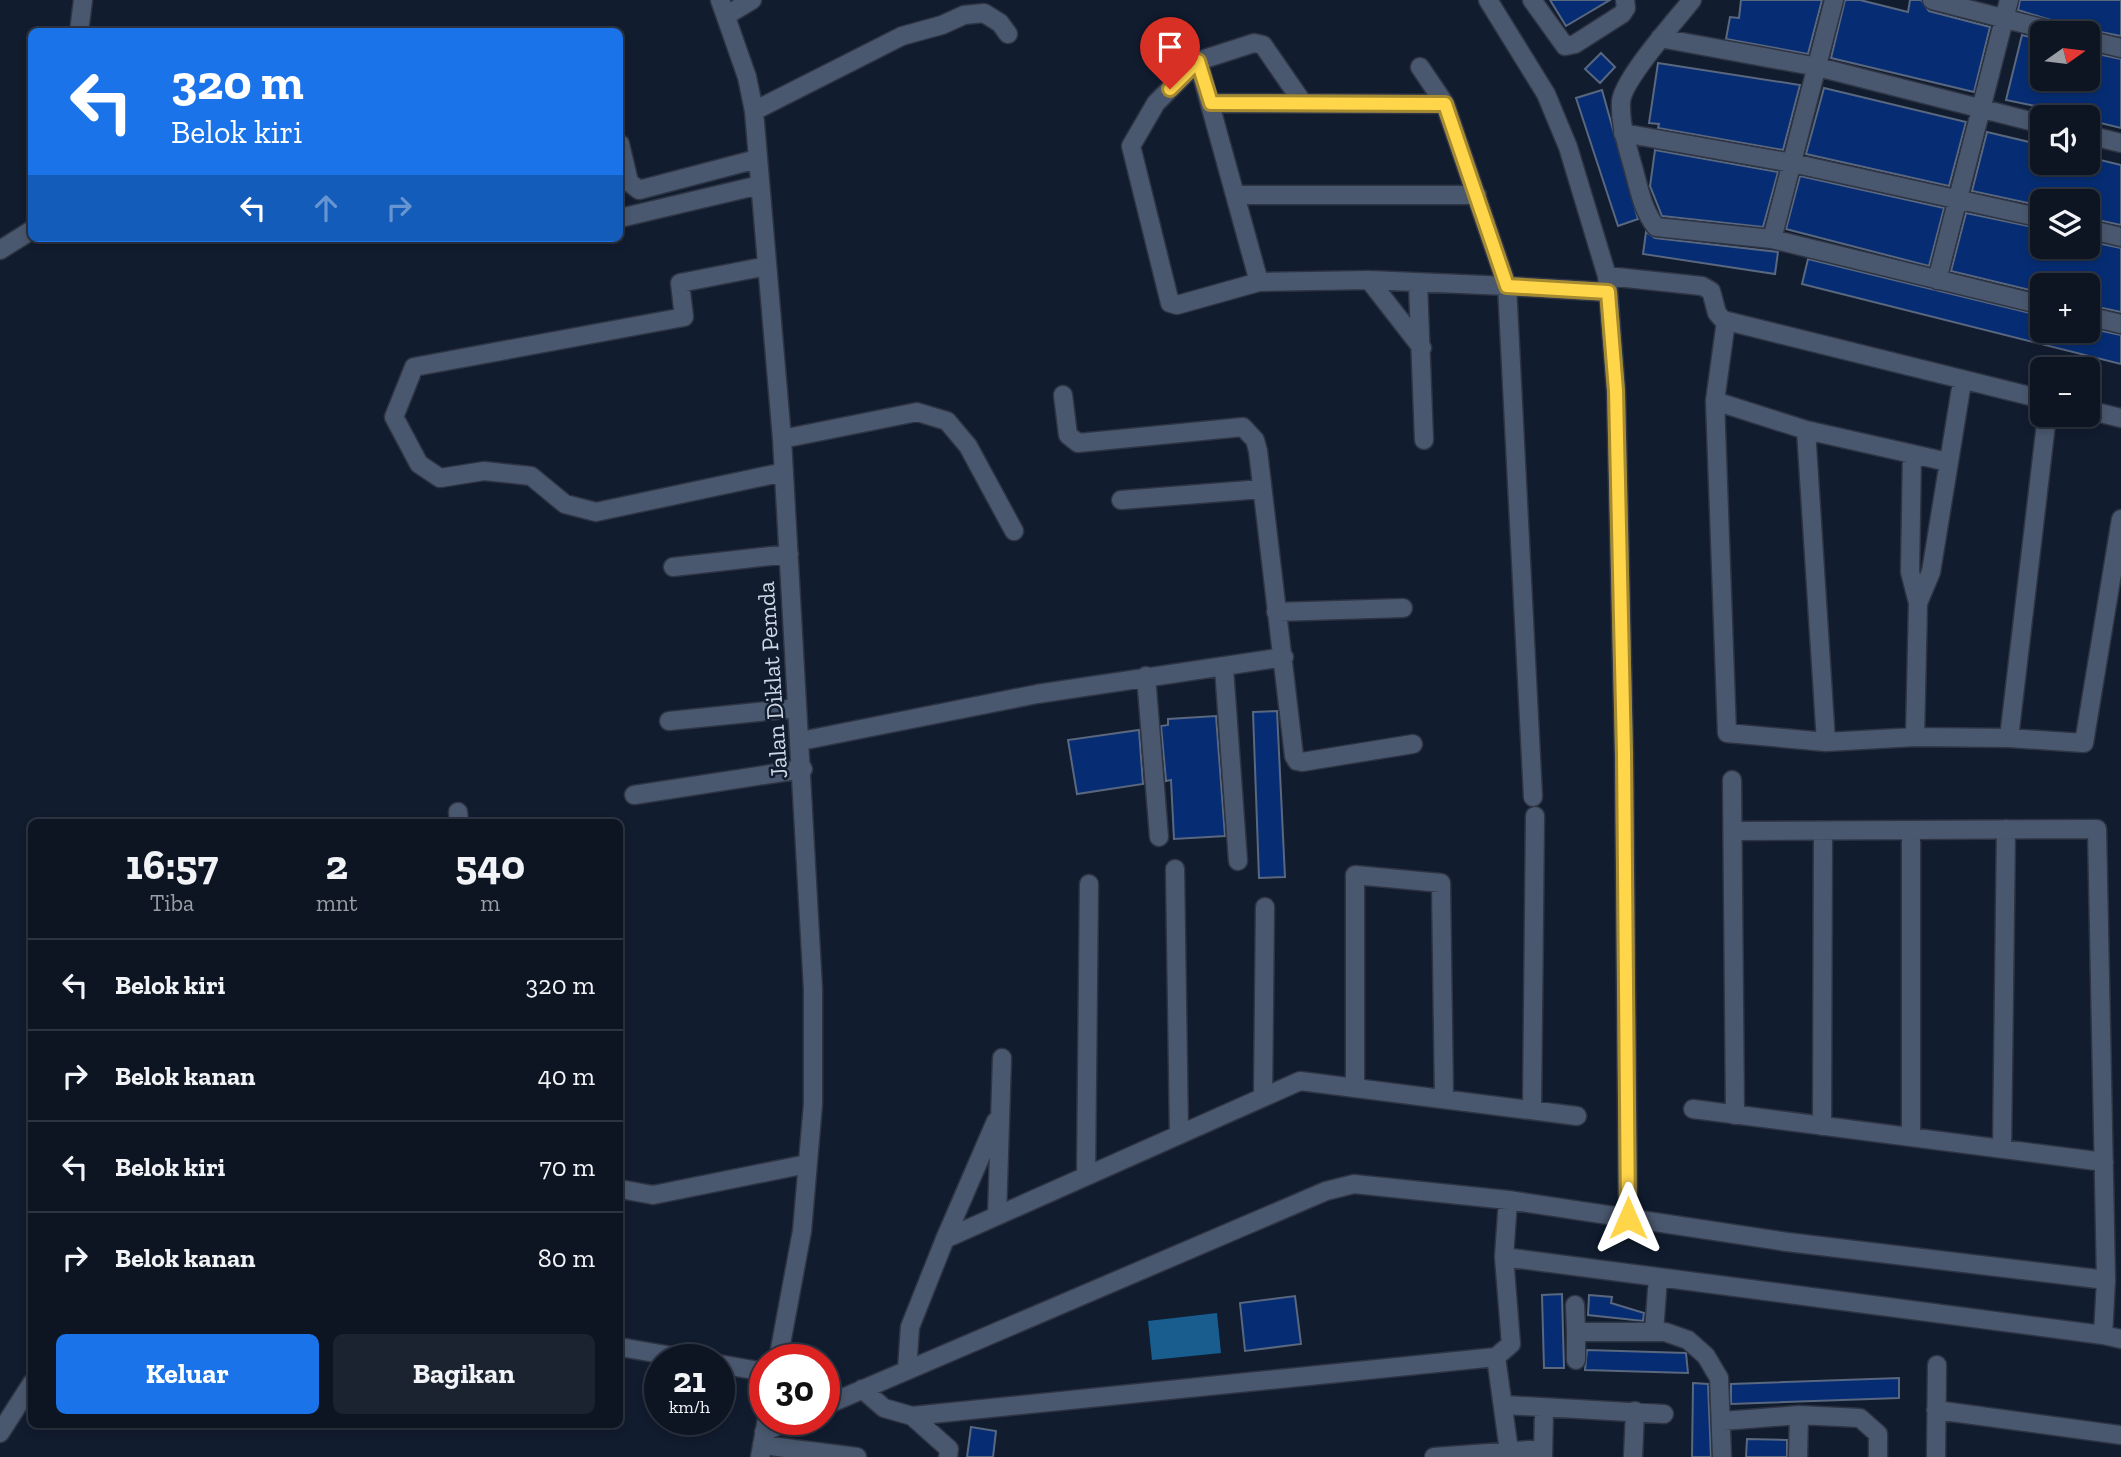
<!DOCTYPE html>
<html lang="id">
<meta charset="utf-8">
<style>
body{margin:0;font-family:"Zilla Slab",serif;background:#1b2230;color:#f1f3f6;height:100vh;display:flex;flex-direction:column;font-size:26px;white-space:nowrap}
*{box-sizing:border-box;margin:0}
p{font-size:23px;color:#9a9fa6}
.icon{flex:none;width:38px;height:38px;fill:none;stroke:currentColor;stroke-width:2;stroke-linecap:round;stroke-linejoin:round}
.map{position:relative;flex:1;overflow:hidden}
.panel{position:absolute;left:28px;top:819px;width:595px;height:609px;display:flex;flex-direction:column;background:#0d1523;border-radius:10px;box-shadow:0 4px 10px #0003,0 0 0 2px #2d3441}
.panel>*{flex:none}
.banner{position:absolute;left:28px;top:28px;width:595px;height:214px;border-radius:10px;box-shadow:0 4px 10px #0003,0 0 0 2px #2d3441;background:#1a73e8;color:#fff;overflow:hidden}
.needle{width:46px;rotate:76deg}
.tools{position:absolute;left:2030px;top:21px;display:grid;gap:14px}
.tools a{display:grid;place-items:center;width:70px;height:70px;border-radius:10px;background:#0d1523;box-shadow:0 4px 10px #0003,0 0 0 2px #2d3441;font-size:35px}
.speed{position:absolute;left:644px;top:1344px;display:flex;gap:14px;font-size:35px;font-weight:700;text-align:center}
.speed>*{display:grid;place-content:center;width:91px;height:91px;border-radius:50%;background:#0d1523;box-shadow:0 4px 10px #0003,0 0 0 2px #2d3441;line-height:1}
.speed small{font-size:18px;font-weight:400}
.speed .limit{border:10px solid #d22;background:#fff;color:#111}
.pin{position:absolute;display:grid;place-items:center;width:60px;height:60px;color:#fff;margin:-72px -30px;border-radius:50% 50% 50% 0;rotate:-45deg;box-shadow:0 0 7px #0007}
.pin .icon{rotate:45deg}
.me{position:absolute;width:77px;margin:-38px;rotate:0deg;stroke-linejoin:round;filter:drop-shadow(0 0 5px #0008)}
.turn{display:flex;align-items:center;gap:24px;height:147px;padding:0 28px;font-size:32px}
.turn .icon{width:91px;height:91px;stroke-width:2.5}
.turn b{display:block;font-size:49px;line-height:60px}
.lanes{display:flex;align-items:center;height:66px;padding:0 28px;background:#0003;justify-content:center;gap:35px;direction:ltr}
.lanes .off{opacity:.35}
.eta{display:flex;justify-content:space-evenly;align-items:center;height:119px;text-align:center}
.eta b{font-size:42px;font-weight:700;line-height:49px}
.button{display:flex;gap:14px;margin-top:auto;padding:14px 28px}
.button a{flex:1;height:80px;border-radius:10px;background:#1a73e8;color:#fff;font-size:28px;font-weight:700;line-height:80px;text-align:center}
.button a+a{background:#1b2230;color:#f1f3f6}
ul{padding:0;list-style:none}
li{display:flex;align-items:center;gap:21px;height:91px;padding:0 28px;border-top:2px solid #2d3441}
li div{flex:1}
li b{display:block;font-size:26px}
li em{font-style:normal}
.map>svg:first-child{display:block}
.water{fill:#185d8e}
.building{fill:#062d74;stroke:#59677f;stroke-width:2}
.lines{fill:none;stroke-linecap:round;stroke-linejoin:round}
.minor-casing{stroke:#2e3444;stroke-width:21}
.minor{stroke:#4a586f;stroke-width:18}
.route-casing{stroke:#a68a30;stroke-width:18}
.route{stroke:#ffd54a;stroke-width:12}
.labels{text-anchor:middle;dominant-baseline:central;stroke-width:5;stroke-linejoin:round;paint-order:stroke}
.street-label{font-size:24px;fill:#ced7e4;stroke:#111c2f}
</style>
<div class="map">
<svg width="2121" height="1457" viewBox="0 0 2121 1457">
<rect width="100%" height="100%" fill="#111c2f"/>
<!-- water -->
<path class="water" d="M1217,1313L1221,1353L1152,1360L1148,1321Z"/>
<!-- building -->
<path class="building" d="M1550,0H1610L1566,26Z
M1741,0H1822L1808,54L1726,39L1730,17L1739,18Z
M1845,0H1860L1908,12L1910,0H1921L1929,11L1990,27L1974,92L1831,58Z
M2020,0H2121V36L2070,26L2018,10Z
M2022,35L2042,40V79H2088V52L2121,59V128L2088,120V117L2006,100Z
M1601,53L1615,67L1600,83L1585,69Z
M1658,63L1800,85L1783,150L1658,128L1659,124L1649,123Z
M1824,88L1966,122L1949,186L1806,154Z
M1602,90L1638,219L1618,226L1576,98Z
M1987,132L2042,145V163H2088V157L2121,165V225L2088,218V201H2042V206L1972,191Z
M1655,150L1778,172L1763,227L1662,216L1650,186Z
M1800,176L1944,208L1929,266L1786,229Z
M1966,213L2042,229V247H2088V241L2121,248V312L2088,305V285H2042V293L1951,271Z
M1646,232L1655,238L1778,252L1775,274L1643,254Z
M1808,259L2042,316V331H2088V328L2121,335V364L1802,284Z
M1277,711L1285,877L1259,878L1253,712Z
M1216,716L1225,836L1174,839L1171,780L1166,781L1161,726L1168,725V719Z
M1139,730L1143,784L1077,794L1068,740Z
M1562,1294L1564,1368H1544L1542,1295Z
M1589,1295L1612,1297L1611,1303L1644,1313L1643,1321L1588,1315Z
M1295,1296L1301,1344L1245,1351L1240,1303Z
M1587,1350L1686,1353L1688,1373L1585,1370Z
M1899,1378V1398L1731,1404V1384Z
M1693,1383L1708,1384L1711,1457H1692Z
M971,1427L996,1431L993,1457H967Z
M1747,1439L1787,1440V1457H1746Z"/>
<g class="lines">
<!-- minor casing -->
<g class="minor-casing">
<path id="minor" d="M720,0L747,77L754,111L782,439L813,989V1104L802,1231L778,1360
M1488,0L1546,94L1568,147L1607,276L1616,391L1624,754L1628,1218
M1532,0L1565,46L1575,44L1622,14L1626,8L1625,0
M1692,0C1677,19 1622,80 1621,102C1620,124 1627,146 1633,167C1639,188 1642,209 1656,227L1772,239L2042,305
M1932,0L2061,33
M727,15L752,0
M79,32L83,0
M1660,38L1818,67L2042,124
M2088,40L2121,48
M1198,61L1156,103L1131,146L1170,303L1177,305L1259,282L1369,280L1507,286L1533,797
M1420,67L1445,104L1507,286L1608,292
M1211,103L1445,104
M754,111L902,36L942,25L964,15L984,13L1000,23L1008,34
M1623,133L1792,163L2042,218
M2088,135L2121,143
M620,144L629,182L639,190L757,159
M1236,195H1477
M620,218L760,185
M2088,229L2121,237
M1772,239L1834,0
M0,250L32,230
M767,266L680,283L684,317L414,367L394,417L419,464L440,478L484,471L531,476L565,504L596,512L784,472
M1607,276L1702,286L1711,291L1717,313L1723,320L2042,399
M1369,280L1422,348
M1937,280L2009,0
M1259,282L1198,61L1254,43L1263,45L1303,103
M1418,284L1424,440
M2088,316L2121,324
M1726,321L1715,401L1727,733L1826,742L1915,737L2009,738L2047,415
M1063,395L1068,435L1078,443L1243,427L1255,440L1258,451L1294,756L1297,761L1302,762L1413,744
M1715,401L1806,430L1948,462
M2088,410L2121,418
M1806,430L1826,742
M782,439L917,412L947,421L968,446L1014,531
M1912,454L1910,572L1918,603L1915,737
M1121,500L1262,489
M673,567L789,554
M1918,603L1931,572L1962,382
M1276,612L1403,608
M1224,668L1238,861
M1146,676L1159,837
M669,721L797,708
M2009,738L2084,743L2121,519
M801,741L1037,694L1284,657
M1732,780L1735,1115
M634,795L803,769
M458,812L459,822
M1911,830V1137
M1733,831L2097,829L2106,1280L2103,1335L2121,1339
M1175,869L1179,1135
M1355,1088V875L1441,883L1444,1099
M1263,1097L1265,907
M1693,1109L2104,1162
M1532,1110L1535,816
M1822,1126L1823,831
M2002,1149L2006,829
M1086,1176L1089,884
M620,1189L653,1195L807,1164
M997,1216L1002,1058
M945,1239L996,1121
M1504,1257L2103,1335
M1575,1305L1576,1332H1665L1688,1340L1706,1356L1719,1378L1722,1457
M1654,1332L1658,1277
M620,1347L695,1360
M1496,1357L1509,1451
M1576,1360V1332
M719,1364L765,1372
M907,1370L910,1327L945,1239L1300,1081L1577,1116
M862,1389L884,1408L912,1416L1496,1357L1511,1344L1504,1257L1508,1200
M1505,1405L1664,1414
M824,1406L1326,1191L1354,1184L1508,1200L1787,1242L2106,1280
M1936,1410L2121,1435
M1799,1415L1860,1418L1878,1434V1457
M912,1416L949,1449L948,1457
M1723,1421L1799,1415L1798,1457
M764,1432L793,1419
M0,1433L32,1383
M762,1445L857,1457
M760,1457L767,1419
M1434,1457L1543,1449
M1543,1457L1544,1408
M1633,1457L1635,1411
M1936,1457L1937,1365"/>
</g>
<!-- minor -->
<use href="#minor" class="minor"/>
</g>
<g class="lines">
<!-- route casing -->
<g class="route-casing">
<path id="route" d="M1170,89L1198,61L1211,103L1445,104L1507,286L1608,292L1616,391L1624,754L1628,1218"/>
</g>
<!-- route -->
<use href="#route" class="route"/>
</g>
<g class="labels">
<!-- street labels -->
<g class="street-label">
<text transform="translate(772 680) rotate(-94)">Jalan Diklat Pemda</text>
</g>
</g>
</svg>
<div class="tools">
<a><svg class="needle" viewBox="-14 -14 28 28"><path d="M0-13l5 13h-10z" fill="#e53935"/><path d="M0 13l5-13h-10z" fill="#9a9fa6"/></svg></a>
<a><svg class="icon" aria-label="sound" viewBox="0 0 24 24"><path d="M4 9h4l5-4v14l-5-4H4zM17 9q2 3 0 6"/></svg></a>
<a><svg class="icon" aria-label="layers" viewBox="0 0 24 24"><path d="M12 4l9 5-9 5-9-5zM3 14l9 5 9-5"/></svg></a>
<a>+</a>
<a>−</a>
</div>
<div class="speed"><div>21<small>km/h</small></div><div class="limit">30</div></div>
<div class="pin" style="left:1170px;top:89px;background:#d93025"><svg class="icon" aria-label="arrive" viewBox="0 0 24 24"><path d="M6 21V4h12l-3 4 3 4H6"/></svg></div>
<svg class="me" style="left:1628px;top:1218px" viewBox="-20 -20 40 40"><path d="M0-17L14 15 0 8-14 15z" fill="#ffd54a" stroke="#fff" stroke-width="4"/></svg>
<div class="banner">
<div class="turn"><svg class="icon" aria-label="left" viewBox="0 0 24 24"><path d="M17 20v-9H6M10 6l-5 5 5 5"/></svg><div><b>320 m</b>Belok kiri</div></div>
<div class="lanes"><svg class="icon" aria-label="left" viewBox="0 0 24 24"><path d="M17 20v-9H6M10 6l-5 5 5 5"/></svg><svg class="icon off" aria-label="ahead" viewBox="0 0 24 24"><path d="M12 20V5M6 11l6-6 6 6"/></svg><svg class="icon off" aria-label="right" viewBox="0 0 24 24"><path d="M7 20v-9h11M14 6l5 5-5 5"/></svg></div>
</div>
<section class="panel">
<div class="eta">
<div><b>16:57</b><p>Tiba</p></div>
<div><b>2</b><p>mnt</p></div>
<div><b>540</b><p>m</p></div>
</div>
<ul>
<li><svg class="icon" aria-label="left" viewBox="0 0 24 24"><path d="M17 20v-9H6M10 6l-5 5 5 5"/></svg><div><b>Belok kiri</b></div><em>320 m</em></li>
<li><svg class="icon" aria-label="right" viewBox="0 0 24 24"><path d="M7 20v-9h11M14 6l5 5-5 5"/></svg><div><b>Belok kanan</b></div><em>40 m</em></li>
<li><svg class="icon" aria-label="left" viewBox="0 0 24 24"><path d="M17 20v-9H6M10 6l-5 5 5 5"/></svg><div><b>Belok kiri</b></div><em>70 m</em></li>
<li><svg class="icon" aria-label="right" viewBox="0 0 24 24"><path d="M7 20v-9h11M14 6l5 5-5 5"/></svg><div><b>Belok kanan</b></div><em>80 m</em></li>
</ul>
<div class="button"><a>Keluar</a><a>Bagikan</a></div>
</section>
</div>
